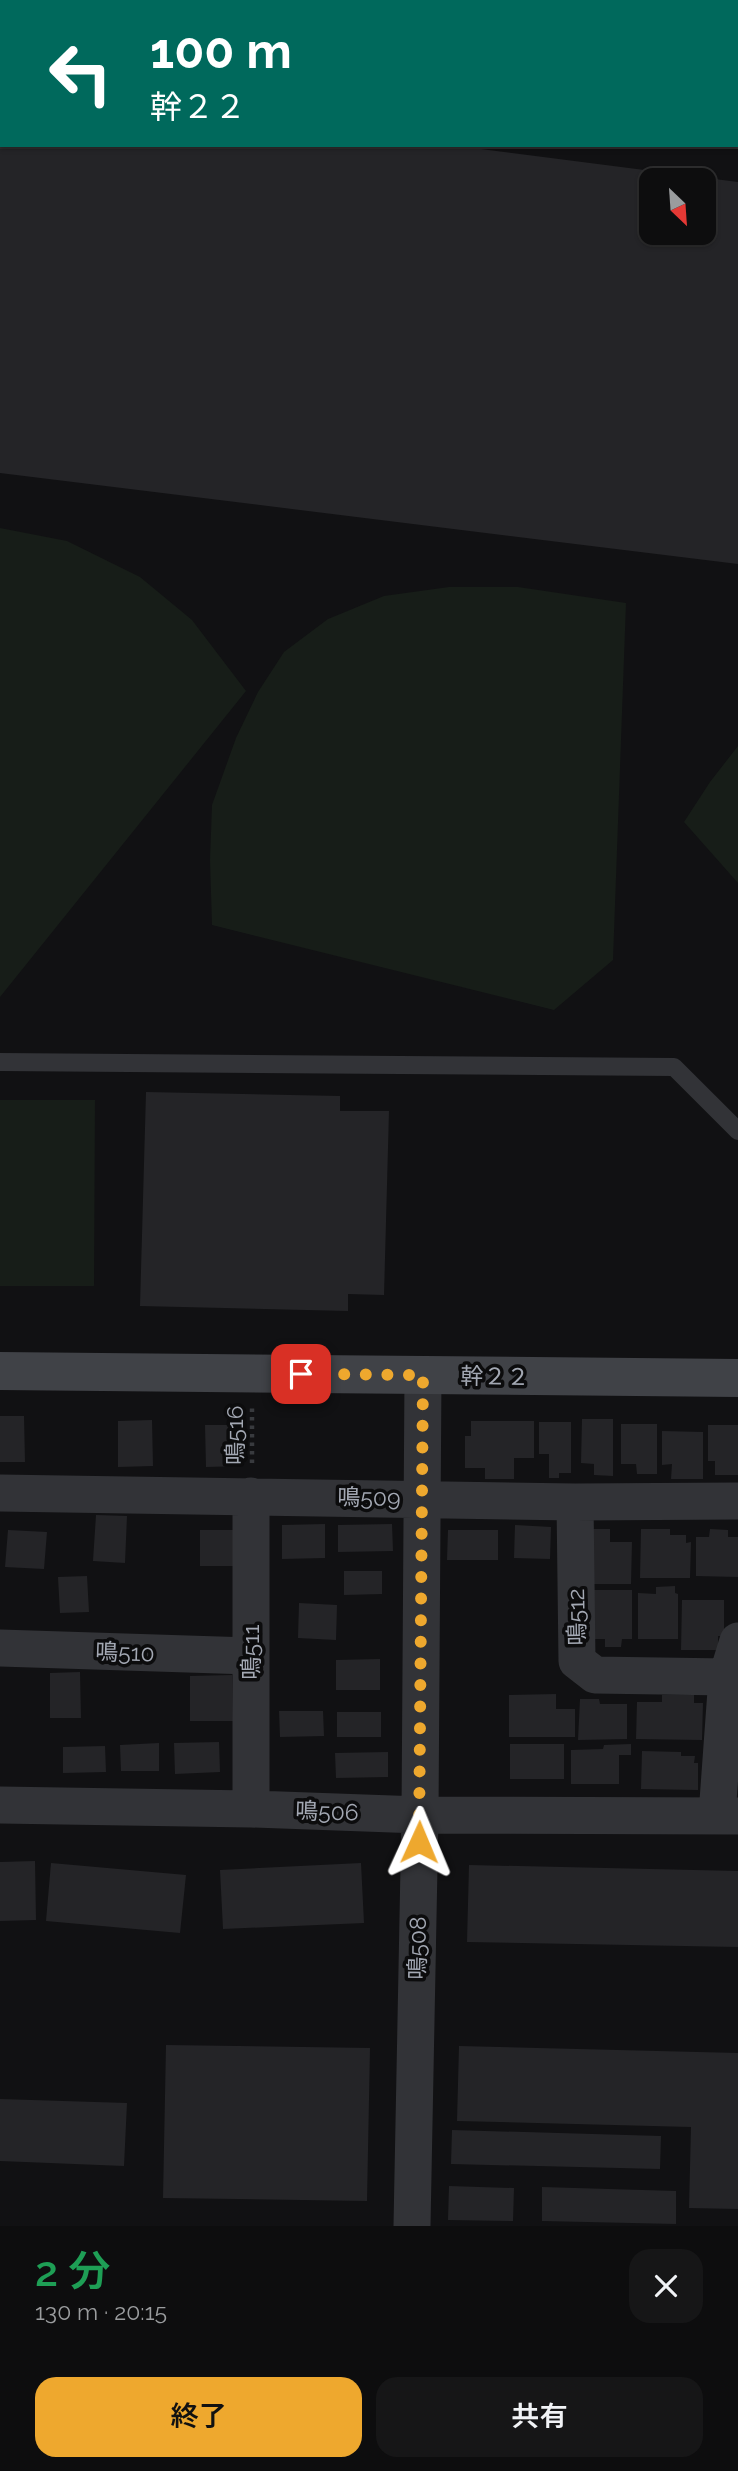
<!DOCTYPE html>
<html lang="ja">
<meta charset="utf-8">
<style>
body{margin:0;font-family:Raleway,"Noto Sans JP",sans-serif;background:#161617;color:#f1f3f6;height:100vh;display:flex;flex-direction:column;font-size:26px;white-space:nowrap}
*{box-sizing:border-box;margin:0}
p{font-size:23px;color:#9a9c9e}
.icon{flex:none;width:38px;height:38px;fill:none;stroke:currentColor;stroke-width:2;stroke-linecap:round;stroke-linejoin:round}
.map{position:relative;height:2226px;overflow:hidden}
.panel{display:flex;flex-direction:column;background:#0d0d0e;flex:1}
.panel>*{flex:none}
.top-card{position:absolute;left:0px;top:0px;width:738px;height:147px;box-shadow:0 2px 5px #0004,0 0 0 2px #2d2d2e;background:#00695c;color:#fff;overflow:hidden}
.needle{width:46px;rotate:155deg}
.controls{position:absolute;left:639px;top:168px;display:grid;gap:14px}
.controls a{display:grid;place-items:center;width:77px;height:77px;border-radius:14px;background:#0d0d0e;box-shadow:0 2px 5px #0004,0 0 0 2px #2d2d2e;font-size:35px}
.pin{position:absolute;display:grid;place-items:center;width:60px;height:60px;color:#fff;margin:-30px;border-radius:14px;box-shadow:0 4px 10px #0006}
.me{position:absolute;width:77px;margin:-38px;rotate:1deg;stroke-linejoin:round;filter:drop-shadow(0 0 5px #0008)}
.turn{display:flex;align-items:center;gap:24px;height:147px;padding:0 35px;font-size:32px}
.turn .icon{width:91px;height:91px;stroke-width:2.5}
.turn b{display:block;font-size:49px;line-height:60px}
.round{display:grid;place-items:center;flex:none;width:74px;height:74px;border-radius:21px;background:#161617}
.headline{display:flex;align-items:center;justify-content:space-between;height:119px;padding:0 35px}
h1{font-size:42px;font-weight:600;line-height:52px;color:#1e9e55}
.action{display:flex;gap:14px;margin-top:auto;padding:14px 35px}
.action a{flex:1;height:80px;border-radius:21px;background:#eea82e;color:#111;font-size:28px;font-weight:600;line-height:80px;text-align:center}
.action a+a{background:#161617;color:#f1f3f6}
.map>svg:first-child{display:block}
.green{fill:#171d18}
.building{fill:#242427;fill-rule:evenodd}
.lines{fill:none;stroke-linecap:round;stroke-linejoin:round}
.path{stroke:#383a3e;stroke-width:4.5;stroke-dasharray:3.5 5;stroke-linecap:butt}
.lane{stroke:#323337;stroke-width:18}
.street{stroke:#323337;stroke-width:37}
.secondary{stroke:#404247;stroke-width:38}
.route{stroke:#eea82e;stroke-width:12;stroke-dasharray:0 21.6}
.labels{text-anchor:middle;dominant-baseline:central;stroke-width:7;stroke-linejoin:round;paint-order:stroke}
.street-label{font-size:23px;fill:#a3a8b3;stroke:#0c0c0d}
</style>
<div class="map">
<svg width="738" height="2226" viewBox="0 0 738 2226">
<rect width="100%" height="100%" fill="#111113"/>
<!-- green -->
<path class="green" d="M0,528L67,541L140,577L192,620L246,691L0,997Z
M449,587H518L626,603L613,960L554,1010L212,925L210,860L212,805L236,738L258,692L284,652L328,619L384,596Z
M738,746V883L684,822L710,782Z
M0,1100H95L94,1286H0Z"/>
<!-- building -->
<path class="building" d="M0,145H450L738,182V564L0,473ZM651,180H704V233H651Z
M146,1092L340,1096V1111H389L384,1295L348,1294V1311L140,1306Z
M0,1416H24L25,1462H0Z
M582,1419H613V1476L594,1475V1464L581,1463Z
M152,1420L153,1466L118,1467V1421Z
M471,1421H534V1458H514V1479H485V1468H465V1436H471Z
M539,1422H571V1473H559V1478H549V1454H539Z
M621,1424H657V1474H637L636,1464H621Z
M205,1425H241L242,1466L206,1467Z
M708,1425H738V1475H715V1461H708Z
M662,1431L703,1432V1479H671L672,1464L662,1465Z
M96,1515L127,1516L125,1563L93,1561Z
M325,1524V1558L282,1559V1525Z
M392,1524L393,1551L338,1552V1525Z
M515,1525L551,1527L550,1559L514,1558Z
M593,1529H610V1542H632L631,1584H592Z
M641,1529H670V1535H686V1543L691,1542L690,1578H640Z
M710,1529L728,1530V1537H738V1577L696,1576V1537H709Z
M8,1530L47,1532L44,1569L5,1567Z
M200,1530H237V1566H200Z
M448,1530H498V1560H447Z
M344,1571H382V1594L344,1595Z
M87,1576L89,1612L60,1613L58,1577Z
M675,1586V1593L678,1594V1639H638V1593L656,1594V1587Z
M591,1590H632V1639H622L621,1647H605V1639H590Z
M682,1600H724V1636H718V1650H681Z
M299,1603L337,1605L336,1640L298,1638Z
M380,1659V1690H336V1660Z
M80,1672L81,1718H50V1673Z
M232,1675L233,1721H190V1676Z
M556,1694V1709H575V1737H509V1695Z
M662,1695H694V1703H703L702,1740L636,1739L637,1702H662Z
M580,1699H599L600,1704H627V1739L578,1740Z
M279,1711H323L324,1736L280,1737Z
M337,1712H381V1737H337Z
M219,1742L220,1772L175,1774L174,1743Z
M159,1743V1771H121L120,1745Z
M510,1744H564V1779H510Z
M631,1744V1755H619V1784H571V1750L603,1749L604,1745Z
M105,1746L106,1772L63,1773V1747Z
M642,1751L681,1752V1756H695L694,1763H698V1790L641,1789Z
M388,1752V1777L336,1778L335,1753Z
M35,1861L36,1920L0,1921V1862Z
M51,1863L186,1875L180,1933L46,1921Z
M361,1863L364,1923L223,1929L220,1870Z
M469,1865L738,1871V1947L467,1942Z
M166,2045L370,2048L367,2201L163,2198Z
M459,2046L738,2053V2209L689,2208L691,2127L457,2121Z
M0,2099L127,2103L124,2166L0,2161Z
M452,2130L661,2136L660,2169L451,2164Z
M449,2186L514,2188L513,2221L448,2220Z
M542,2187L676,2191V2224L542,2221Z"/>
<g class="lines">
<!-- path -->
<path class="path" d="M252,1463V1406"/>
<!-- lane -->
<path class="lane" d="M0,46H2
M737,138H738
M0,1062L674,1067L738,1131"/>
<!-- street -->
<path class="street" d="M0,1493L575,1502L738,1501
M575,1502L577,1661L595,1675L727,1677
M0,1648L250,1656
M0,1805L251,1809L420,1815L738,1816
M251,1809V1496
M717,1815L727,1677L738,1641
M412,2226L420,1815L423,1375"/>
<!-- secondary -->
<path class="secondary" d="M0,1371L738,1378"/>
</g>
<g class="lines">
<!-- route -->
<path class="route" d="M301,1374L423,1375L419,1842"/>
</g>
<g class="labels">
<!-- street labels -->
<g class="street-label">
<text transform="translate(495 1376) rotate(1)">幹２２</text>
<text transform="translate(234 1435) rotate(-90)">鳴516</text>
<text transform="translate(369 1497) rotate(1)">鳴509</text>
<text transform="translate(576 1617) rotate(-91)">鳴512</text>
<text transform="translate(125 1652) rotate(2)">鳴510</text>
<text transform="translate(250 1652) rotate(-90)">鳴511</text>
<text transform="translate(327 1811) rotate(2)">鳴506</text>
<text transform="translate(417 1948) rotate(-89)">鳴508</text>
</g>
</g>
</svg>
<div class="controls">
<a><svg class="needle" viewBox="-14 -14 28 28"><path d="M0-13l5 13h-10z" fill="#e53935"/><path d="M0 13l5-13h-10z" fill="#9a9c9e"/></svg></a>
</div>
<div class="pin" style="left:301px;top:1374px;background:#d93025"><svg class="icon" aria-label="arrive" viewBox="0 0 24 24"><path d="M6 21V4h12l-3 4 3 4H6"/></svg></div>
<svg class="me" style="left:419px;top:1842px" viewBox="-20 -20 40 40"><path d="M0-17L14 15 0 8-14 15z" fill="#eea82e" stroke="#fff" stroke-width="4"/></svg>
<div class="top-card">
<div class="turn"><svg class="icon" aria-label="left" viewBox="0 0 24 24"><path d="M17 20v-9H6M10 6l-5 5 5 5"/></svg><div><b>100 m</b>幹２２</div></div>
</div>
</div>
<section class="panel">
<div class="headline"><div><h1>2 分</h1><p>130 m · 20:15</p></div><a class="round"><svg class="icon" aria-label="close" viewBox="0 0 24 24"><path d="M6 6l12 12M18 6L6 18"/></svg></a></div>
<div class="action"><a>終了</a><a>共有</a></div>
</section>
